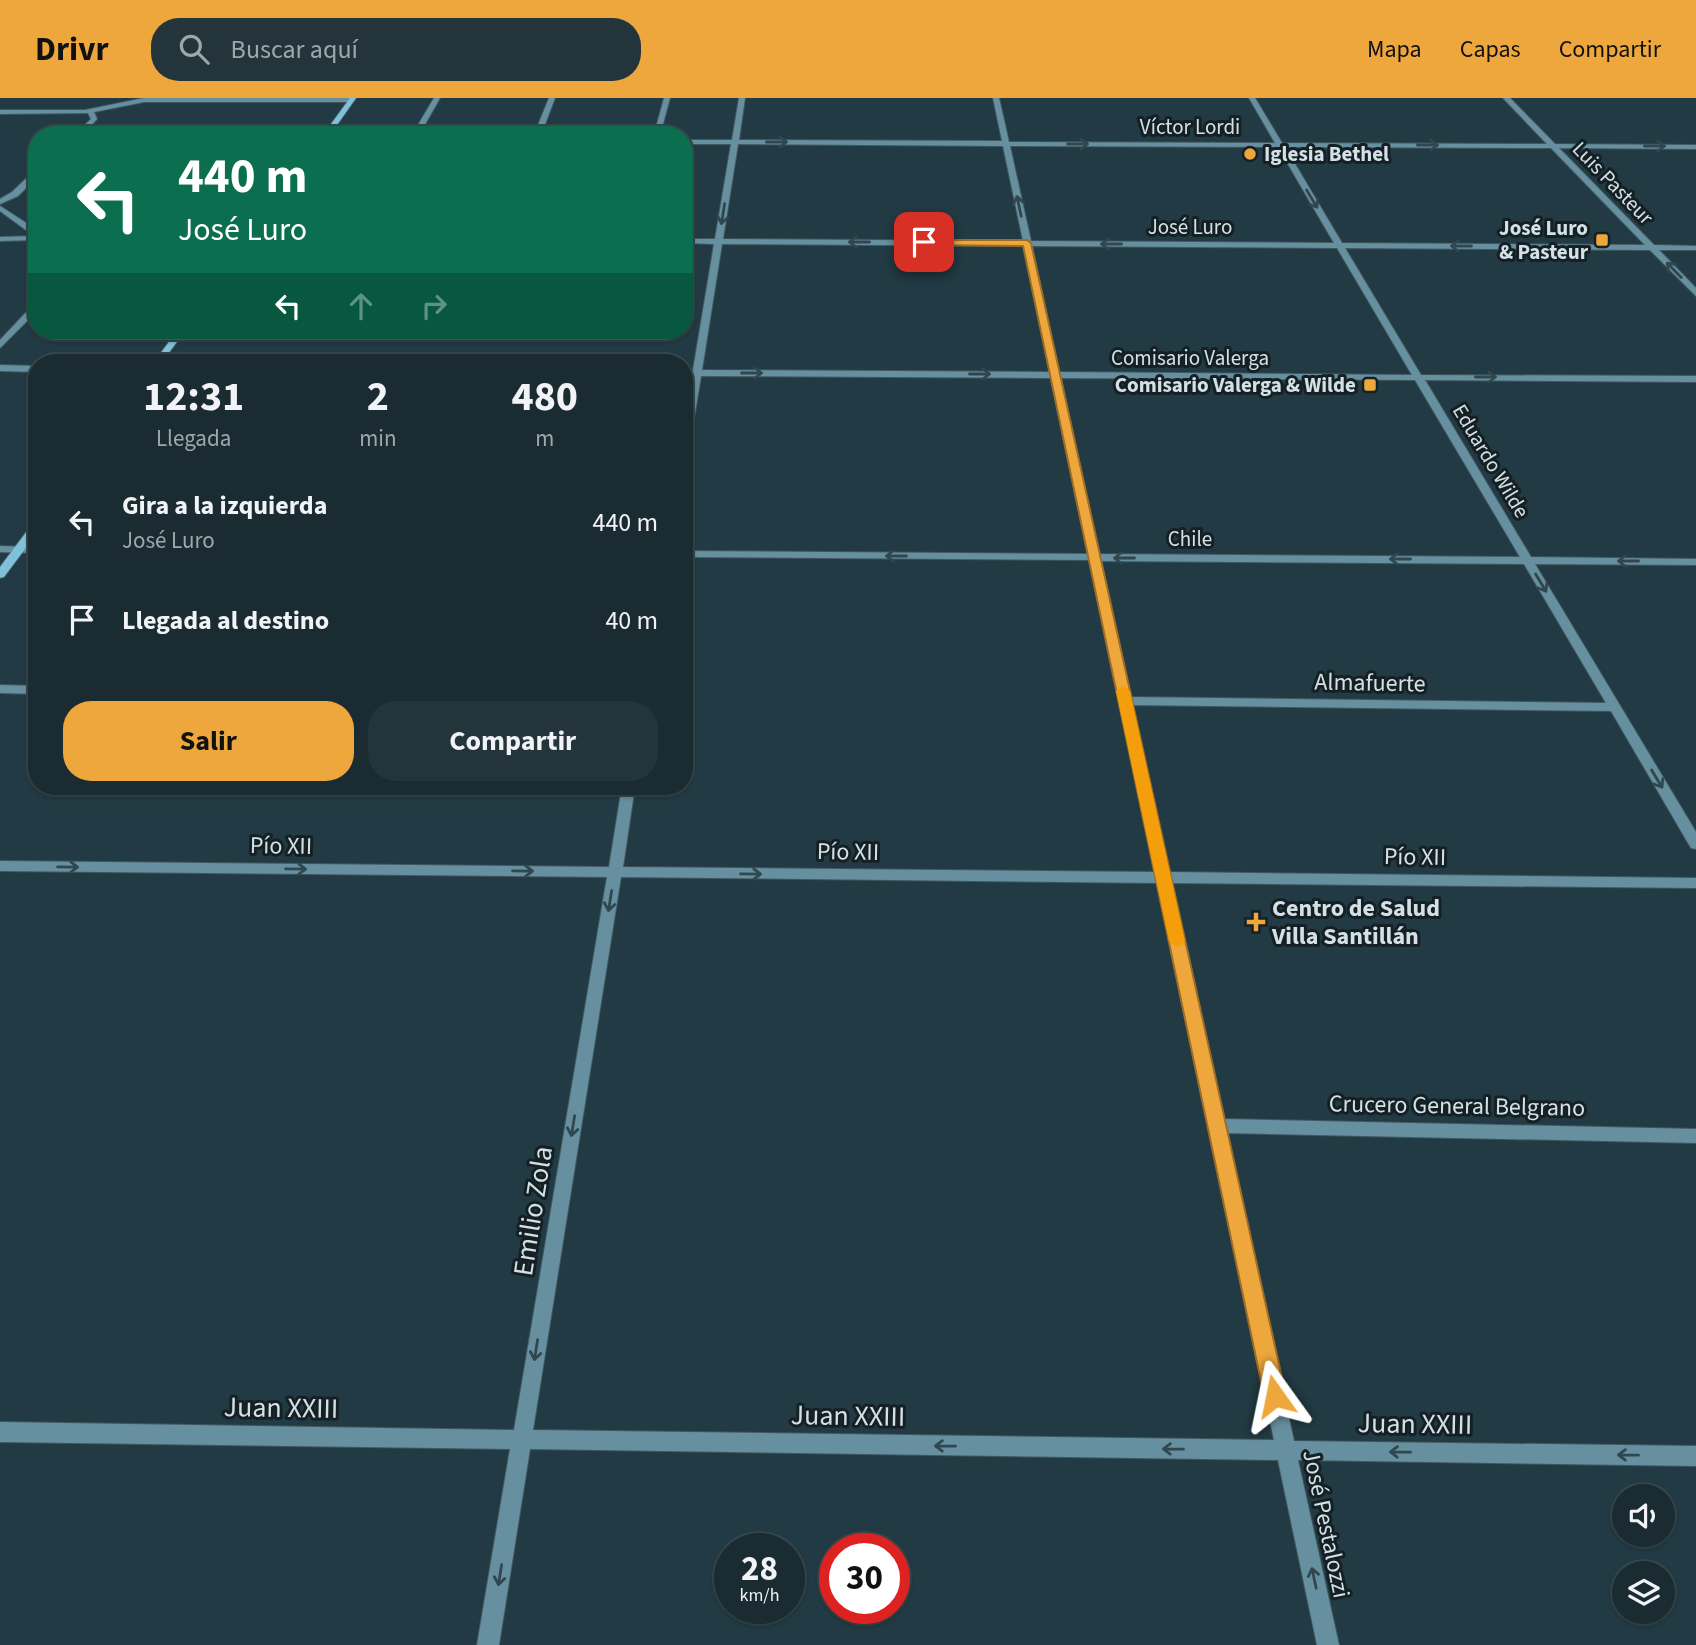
<!DOCTYPE html>
<html lang="es">
<meta charset="utf-8">
<style>
body{margin:0;font-family:"Source Sans 3",sans-serif;background:#23343a;color:#f1f3f6;height:100vh;display:flex;flex-direction:column;font-size:26px;white-space:nowrap}
*{box-sizing:border-box;margin:0}
p{font-size:23px;color:#9fa7ac}
.icon{flex:none;width:38px;height:38px;fill:none;stroke:currentColor;stroke-width:2;stroke-linecap:round;stroke-linejoin:round}
.map{position:relative;flex:1;overflow:hidden}
.drawer{position:absolute;left:28px;top:256px;width:665px;height:441px;display:flex;flex-direction:column;background:#1a2c32;border-radius:28px;box-shadow:0 2px 5px #0004,0 0 0 2px #38484d}
.drawer>*{flex:none}
.hud{position:absolute;left:28px;top:28px;width:665px;height:214px;border-radius:28px;box-shadow:0 2px 5px #0004,0 0 0 2px #38484d;background:#0b6e4f;color:#fff;overflow:hidden}
.fabs{position:absolute;left:1612px;top:1386px;display:grid;gap:14px}
.fabs a{display:grid;place-items:center;width:63px;height:63px;border-radius:50%;background:#1a2c32;box-shadow:0 2px 5px #0004,0 0 0 2px #38484d;font-size:35px}
.speed{position:absolute;left:714px;top:1435px;display:flex;gap:14px;font-size:35px;font-weight:700;text-align:center}
.speed>*{display:grid;place-content:center;width:91px;height:91px;border-radius:50%;background:#1a2c32;box-shadow:0 2px 5px #0004,0 0 0 2px #38484d;line-height:1}
.speed small{font-size:18px;font-weight:400}
.speed .limit{border:10px solid #d22;background:#fff;color:#111}
.pin{position:absolute;display:grid;place-items:center;width:60px;height:60px;color:#fff;margin:-30px;border-radius:14px;box-shadow:0 4px 10px #0006}
.me{position:absolute;width:77px;margin:-38px;rotate:348deg;stroke-linejoin:round;filter:drop-shadow(0 0 5px #0008)}
.turn{display:flex;align-items:center;gap:24px;height:147px;padding:0 35px;font-size:32px}
.turn .icon{width:91px;height:91px;stroke-width:2.5}
.turn b{display:block;font-size:49px;line-height:60px}
.lanes{display:flex;align-items:center;height:66px;padding:0 35px;background:#0003;justify-content:center;gap:35px;direction:ltr}
.lanes .off{opacity:.35}
.eta{display:flex;justify-content:space-evenly;align-items:center;height:119px;text-align:center}
.eta b{font-size:42px;font-weight:700;line-height:49px}
.cta{display:flex;gap:14px;margin-top:auto;padding:14px 35px}
.cta a{flex:1;height:80px;border-radius:28px;background:#eea73c;color:#111;font-size:28px;font-weight:700;line-height:80px;text-align:center}
.cta a+a{background:#23343a;color:#f1f3f6}
ul{padding:0;list-style:none}
li{display:flex;align-items:center;gap:21px;height:98px;padding:0 35px}
li div{flex:1}
li b{display:block;font-size:26px}
li em{font-style:normal}
header{display:flex;align-items:center;gap:42px;box-sizing:border-box;height:98px;padding:0 35px;background:#eea73c;color:#111}
header strong{font-size:33px}
nav{display:flex;gap:38px;margin-inline-start:auto;font-size:24px}
.search{width:490px;height:63px;background:#23343a;display:flex;align-items:center;gap:18px;box-sizing:border-box;padding:0 24px;border-radius:28px;color:#9fa7ac;font-size:26px}
.map>svg:first-child{display:block}
.lines{fill:none;stroke-linecap:round;stroke-linejoin:round}
.minor-casing{stroke:#425861;stroke-width:2}
.secondary-casing{stroke:#425861;stroke-width:2}
.minor{fill:#668f9f;fill-rule:evenodd}
.secondary{fill:#7fc1da;fill-rule:evenodd}
.oneway{stroke:#31474f}
.route{fill:#eea73c;stroke:#9b6d27;stroke-width:2}
.slow{fill:#f59e0b}
.poi-dot{fill:#eea73c;stroke:#152024;stroke-width:2.5}
.labels{text-anchor:middle;dominant-baseline:central;stroke-width:6;stroke-linejoin:round;paint-order:stroke}
.far-street-label{font-size:21px;fill:#d3e1e7;stroke:#152024}
.far-poi-label{font-size:21px;font-weight:bold;fill:#d3e1e7;stroke:#152024;text-anchor:end}
.street-label{font-size:24px;fill:#d3e1e7;stroke:#152024}
.poi-label{font-size:24px;font-weight:bold;fill:#d3e1e7;stroke:#152024;text-anchor:start}
.near-street-label{font-size:28px;fill:#d3e1e7;stroke:#152024}
</style>
<header>
<strong>Drivr</strong>
<div class="search"><svg class="icon" aria-label="search" viewBox="0 0 24 24"><circle cx="10" cy="10" r="6"/><path d="M15 15l6 6"/></svg>Buscar aquí</div>
<nav><a>Mapa</a><a>Capas</a><a>Compartir</a></nav>
</header>
<div class="map">
<svg width="1696" height="1547" viewBox="0 0 1696 1547">
<rect width="100%" height="100%" fill="#223a43"/>
<g class="lines">
<!-- minor casing -->
<g class="minor-casing">
<path id="minor" d="M144,0H352L355,2L352,4H144L94,14L97,21L82,37H75L91,21L88,15L0,16V12H85Z
M434,0H440L419,37H412Z
M549,0H555L541,37H534Z
M664,0H670L660,37H654Z
M739,0H745L739,42L1002,43L993,0H999L1009,44L1275,45L1249,0H1255L1282,45L1547,46L1503,0H1510L1555,46L1696,47V51L1559,50L1654,147L1696,148V152H1659L1696,190V198L1650,152L1345,150L1421,277L1696,278V284L1425,282L1531,459L1696,461V467L1535,466L1696,734V751L1691,750L1611,613L1132,607L1169,774L1696,780V790L1172,785L1223,1021L1696,1031V1045L1226,1035L1294,1343L1696,1348V1368L1298,1362L1339,1547H1317L1278,1362L530,1351L499,1547H477L510,1351L0,1344V1324L514,1332L607,779L0,773V763L609,769L622,688H635L623,769L1155,774L1090,462L684,459V453L1088,456L1051,280L701,278L689,352L684,355V321L692,278H684V272H693L714,146L684,145V141H715L731,46H684V42H732ZM738,46L1003,48L1023,143L723,141ZM1010,48L1278,49L1334,145L1031,143ZM1285,49L1551,50L1645,147L1342,145ZM722,146L1024,148L1050,274L702,272ZM1032,148L1337,150L1412,277L1059,274ZM1061,280L1415,282L1520,459L1099,456ZM1101,463L1524,466L1606,605L1131,599ZM621,779L1157,785L1274,1342L533,1332Z
M34,73H37V79L18,98L0,106V101L12,94Z
M0,108L37,132V142L0,143V139L34,138L0,113Z
M34,206H37V213L0,250V242Z
M0,267L37,268V274L0,273Z
M0,448L37,449V455L0,454Z
M0,587L37,588V596L0,595Z"/>
</g>
<!-- secondary casing -->
<g class="secondary-casing">
<path id="secondary" d="M350,0H356L330,37H323Z
M177,233H185L162,264H154Z
M37,424V435L4,479L0,480V469L33,425Z"/>
</g>
<!-- minor -->
<use href="#minor" class="minor"/>
<!-- secondary -->
<use href="#secondary" class="secondary"/>
</g>
<!-- one-way arrows -->
<defs><path id="oneway-shaft" d="M-6 0H5M1.5-3L5.5 0L1.5 3" fill="none" stroke-width="1.6" stroke-linecap="round" stroke-linejoin="round" transform="scale(1.75)"/></defs>
<g class="oneway">
<use href="#oneway-shaft" transform="translate(777 44)"/>
<use href="#oneway-shaft" transform="translate(1078 46)"/>
<use href="#oneway-shaft" transform="translate(1428 47)"/>
<use href="#oneway-shaft" transform="translate(1655 48)"/>
<use href="#oneway-shaft" transform="translate(1312 101) rotate(59)"/>
<use href="#oneway-shaft" transform="translate(1019 108) rotate(-102)"/>
<use href="#oneway-shaft" transform="translate(723 116) rotate(99)"/>
<use href="#oneway-shaft" transform="translate(859 144) rotate(-180)"/>
<use href="#oneway-shaft" transform="translate(1111 146) rotate(-180)"/>
<use href="#oneway-shaft" transform="translate(1461 148) rotate(-180)"/>
<use href="#oneway-shaft" transform="translate(1674 172) rotate(-134)"/>
<use href="#oneway-shaft" transform="translate(752 275)"/>
<use href="#oneway-shaft" transform="translate(980 276)"/>
<use href="#oneway-shaft" transform="translate(1486 279)"/>
<use href="#oneway-shaft" transform="translate(896 458) rotate(-180)"/>
<use href="#oneway-shaft" transform="translate(1124 460) rotate(-180)"/>
<use href="#oneway-shaft" transform="translate(1400 461) rotate(-180)"/>
<use href="#oneway-shaft" transform="translate(1628 463) rotate(-180)"/>
<use href="#oneway-shaft" transform="translate(1541 485) rotate(59)"/>
<use href="#oneway-shaft" transform="translate(1657 681) rotate(59)"/>
<use href="#oneway-shaft" transform="translate(68 769) rotate(1)"/>
<use href="#oneway-shaft" transform="translate(296 771) rotate(1)"/>
<use href="#oneway-shaft" transform="translate(523 773) rotate(1)"/>
<use href="#oneway-shaft" transform="translate(751 776) rotate(1)"/>
<use href="#oneway-shaft" transform="translate(610 803) rotate(99)"/>
<use href="#oneway-shaft" transform="translate(573 1028) rotate(99)"/>
<use href="#oneway-shaft" transform="translate(536 1252) rotate(99)"/>
<use href="#oneway-shaft" transform="translate(945 1348) rotate(-179)"/>
<use href="#oneway-shaft" transform="translate(1173 1351) rotate(-179)"/>
<use href="#oneway-shaft" transform="translate(1400 1354) rotate(-179)"/>
<use href="#oneway-shaft" transform="translate(1628 1357) rotate(-179)"/>
<use href="#oneway-shaft" transform="translate(500 1477) rotate(99)"/>
<use href="#oneway-shaft" transform="translate(1314 1480) rotate(-102)"/>
</g>
<!-- route -->
<path class="route" d="M921,142H1027L1031,145L1286,1298L1283,1306L1275,1309L1267,1306L1264,1298L1023,148L924,147Z"/>
<!-- slow -->
<path class="slow" d="M1123,588L1130,593L1185,843L1177,850L1169,843L1116,593Z"/>
<!-- markers -->
<g class="poi-dot">
<circle cx="1250" cy="56" r="7"/>
<rect x="1595" y="135" width="14" height="14" rx="3.5"/>
<rect x="1363" y="280" width="14" height="14" rx="3.5"/>
<path d="M1252.5 813.5h7v7h7v7h-7v7h-7v-7h-7v-7h7z"/>
</g>
<g class="labels">
<!-- far-street labels -->
<g class="far-street-label">
<text x="1190" y="29">Víctor Lordi</text>
<text transform="translate(1613 85) rotate(46)">Luis Pasteur</text>
<text x="1190" y="129">José Luro</text>
<text x="1190" y="260">Comisario Valerga</text>
<text transform="translate(1491 363) rotate(59)">Eduardo Wilde</text>
<text x="1190" y="441">Chile</text>
</g>
<!-- far-poi labels -->
<g class="far-poi-label">
<text x="1264" y="56" text-anchor="start">Iglesia Bethel</text>
<text x="1588" y="130">José Luro<tspan x="1588" dy="24">&amp; Pasteur</tspan></text>
<text x="1356" y="287">Comisario Valerga &amp; Wilde</text>
</g>
<!-- street labels -->
<g class="street-label">
<text transform="translate(1370 585) rotate(1)">Almafuerte</text>
<text transform="translate(281 748) rotate(1)">Pío XII</text>
<text transform="translate(848 754) rotate(1)">Pío XII</text>
<text transform="translate(1415 759) rotate(1)">Pío XII</text>
<text transform="translate(1457 1008) rotate(1)">Crucero General Belgrano</text>
<text transform="translate(1326 1426) rotate(78)">José Pestalozzi</text>
</g>
<!-- poi labels -->
<g class="poi-label">
<text x="1272" y="810">Centro de Salud<tspan x="1272" dy="28">Villa Santillán</tspan></text>
</g>
<!-- near-street labels -->
<g class="near-street-label">
<text transform="translate(533 1113) rotate(-81)">Emilio Zola</text>
<text transform="translate(281 1310) rotate(1)">Juan XXIII</text>
<text transform="translate(848 1318) rotate(1)">Juan XXIII</text>
<text transform="translate(1415 1326) rotate(1)">Juan XXIII</text>
</g>
</g>
</svg>
<div class="fabs">
<a><svg class="icon" aria-label="sound" viewBox="0 0 24 24"><path d="M4 9h4l5-4v14l-5-4H4zM17 9q2 3 0 6"/></svg></a>
<a><svg class="icon" aria-label="layers" viewBox="0 0 24 24"><path d="M12 4l9 5-9 5-9-5zM3 14l9 5 9-5"/></svg></a>
</div>
<div class="speed"><div>28<small>km/h</small></div><div class="limit">30</div></div>
<div class="pin" style="left:924px;top:144px;background:#d93025"><svg class="icon" aria-label="arrive" viewBox="0 0 24 24"><path d="M6 21V4h12l-3 4 3 4H6"/></svg></div>
<svg class="me" style="left:1275px;top:1298px" viewBox="-20 -20 40 40"><path d="M0-17L14 15 0 8-14 15z" fill="#eea73c" stroke="#fff" stroke-width="4"/></svg>
<div class="hud">
<div class="turn"><svg class="icon" aria-label="left" viewBox="0 0 24 24"><path d="M17 20v-9H6M10 6l-5 5 5 5"/></svg><div><b>440 m</b>José Luro</div></div>
<div class="lanes"><svg class="icon" aria-label="left" viewBox="0 0 24 24"><path d="M17 20v-9H6M10 6l-5 5 5 5"/></svg><svg class="icon off" aria-label="ahead" viewBox="0 0 24 24"><path d="M12 20V5M6 11l6-6 6 6"/></svg><svg class="icon off" aria-label="right" viewBox="0 0 24 24"><path d="M7 20v-9h11M14 6l5 5-5 5"/></svg></div>
</div>
<section class="drawer">
<div class="eta">
<div><b>12:31</b><p>Llegada</p></div>
<div><b>2</b><p>min</p></div>
<div><b>480</b><p>m</p></div>
</div>
<ul>
<li><svg class="icon" aria-label="left" viewBox="0 0 24 24"><path d="M17 20v-9H6M10 6l-5 5 5 5"/></svg><div><b>Gira a la izquierda</b><p>José Luro</p></div><em>440 m</em></li>
<li><svg class="icon" aria-label="arrive" viewBox="0 0 24 24"><path d="M6 21V4h12l-3 4 3 4H6"/></svg><div><b>Llegada al destino</b></div><em>40 m</em></li>
</ul>
<div class="cta"><a>Salir</a><a>Compartir</a></div>
</section>
</div>
